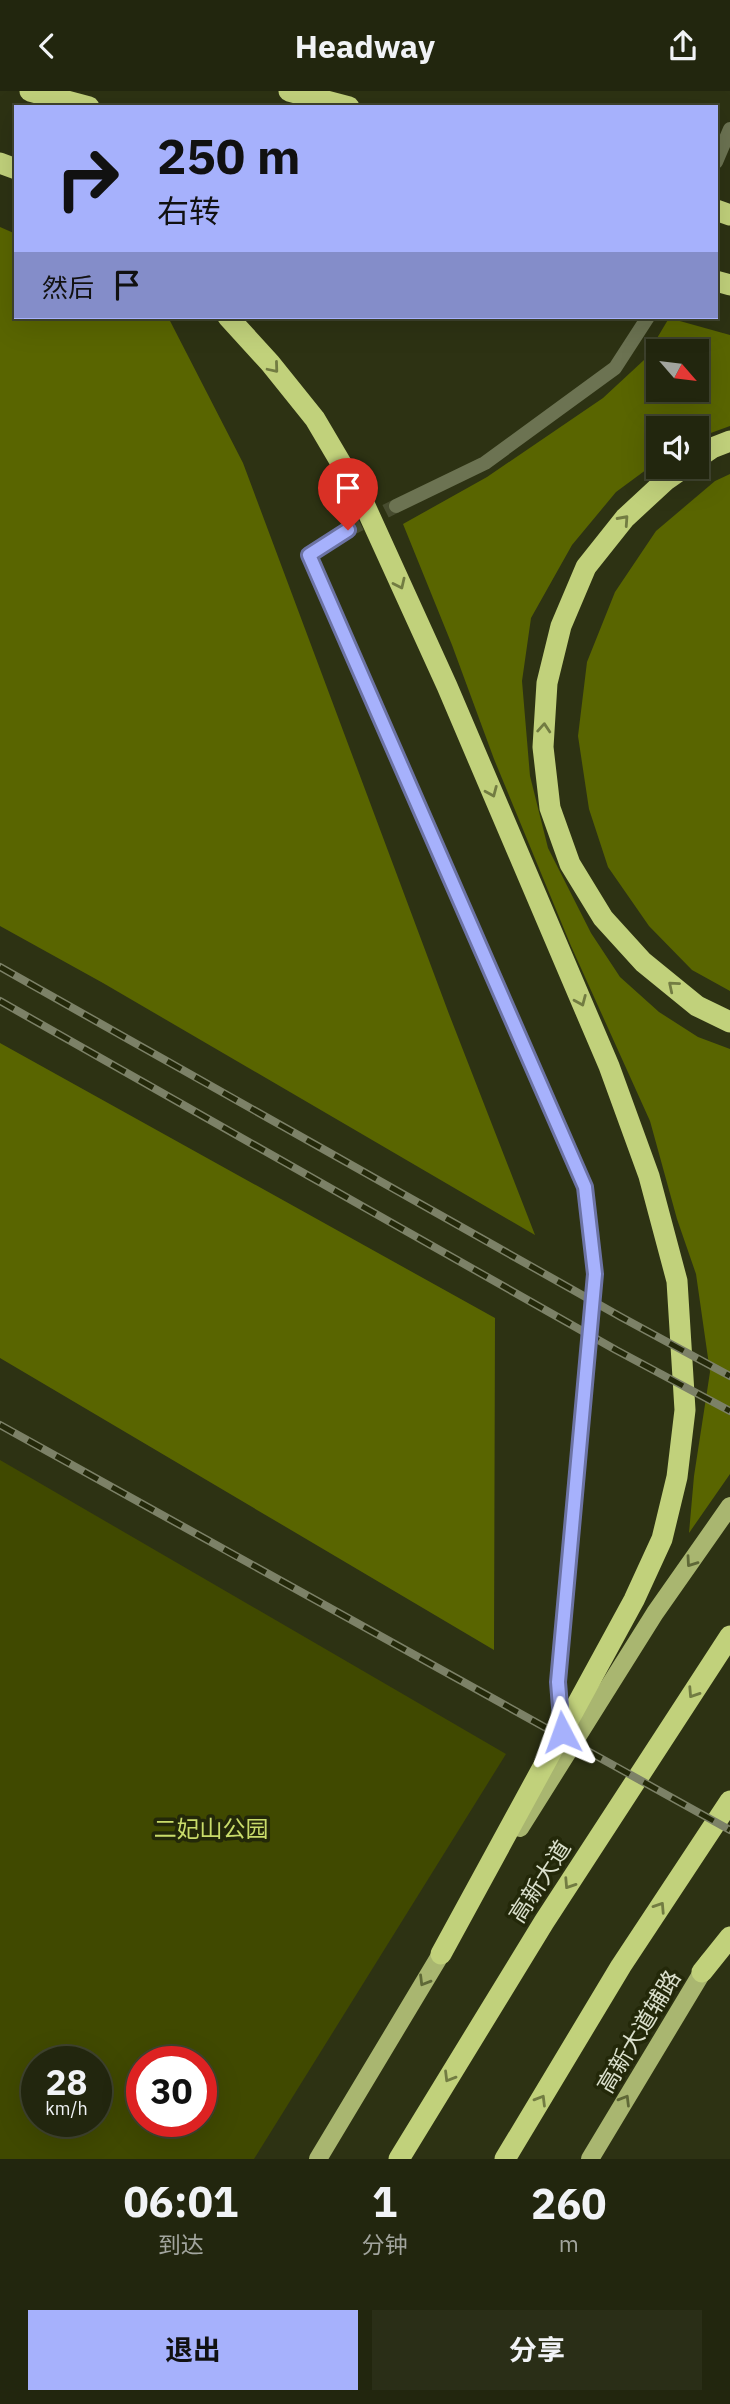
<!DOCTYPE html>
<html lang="zh">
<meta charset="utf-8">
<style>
body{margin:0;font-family:"IBM Plex Sans","Noto Sans SC",sans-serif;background:#2a2e17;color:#f1f3f6;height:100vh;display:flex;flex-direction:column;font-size:26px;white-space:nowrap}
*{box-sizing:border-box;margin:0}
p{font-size:23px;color:#a2a59e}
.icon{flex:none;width:38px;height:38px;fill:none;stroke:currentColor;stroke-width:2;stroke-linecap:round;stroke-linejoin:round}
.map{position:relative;height:2068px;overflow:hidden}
.drawer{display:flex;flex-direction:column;background:#22260e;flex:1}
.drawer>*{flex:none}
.top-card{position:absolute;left:14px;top:14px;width:704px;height:214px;border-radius:0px;box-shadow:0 7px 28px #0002,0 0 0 2px #3f432e;background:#a6b1fc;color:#111;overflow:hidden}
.needle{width:46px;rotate:118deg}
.buttons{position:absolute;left:646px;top:248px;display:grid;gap:14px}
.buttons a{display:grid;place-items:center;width:63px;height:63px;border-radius:0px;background:#22260e;box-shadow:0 7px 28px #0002,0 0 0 2px #3f432e;font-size:35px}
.speed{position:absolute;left:21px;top:1955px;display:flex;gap:14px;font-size:35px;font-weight:700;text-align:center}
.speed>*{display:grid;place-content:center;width:91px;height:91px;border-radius:50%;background:#22260e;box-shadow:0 7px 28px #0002,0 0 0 2px #3f432e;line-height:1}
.speed small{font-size:18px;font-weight:400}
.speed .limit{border:10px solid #d22;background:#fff;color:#111}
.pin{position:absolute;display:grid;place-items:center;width:60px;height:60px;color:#fff;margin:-72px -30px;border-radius:50% 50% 50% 0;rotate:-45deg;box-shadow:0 0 7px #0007}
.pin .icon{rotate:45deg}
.me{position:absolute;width:77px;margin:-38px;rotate:356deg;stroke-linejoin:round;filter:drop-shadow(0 0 5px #0008)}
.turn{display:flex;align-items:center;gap:24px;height:147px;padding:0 28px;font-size:32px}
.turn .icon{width:91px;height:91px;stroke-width:2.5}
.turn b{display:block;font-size:49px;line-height:60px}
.then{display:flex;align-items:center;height:66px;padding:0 28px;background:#0003;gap:14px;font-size:26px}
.eta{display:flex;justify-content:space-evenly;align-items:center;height:119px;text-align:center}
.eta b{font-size:42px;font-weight:700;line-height:49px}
.primary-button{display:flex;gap:14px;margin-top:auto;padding:14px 28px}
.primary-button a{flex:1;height:80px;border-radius:0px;background:#a6b1fc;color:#111;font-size:28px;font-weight:700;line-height:80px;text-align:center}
.primary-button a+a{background:#2a2e17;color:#f1f3f6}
header{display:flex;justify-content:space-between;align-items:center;height:91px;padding:0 28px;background:#22260e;font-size:32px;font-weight:700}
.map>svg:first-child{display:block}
.green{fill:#404900;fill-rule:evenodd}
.forest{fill:#596500;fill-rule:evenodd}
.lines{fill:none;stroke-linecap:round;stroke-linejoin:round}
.street-tunnel{stroke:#474c2f;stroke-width:14;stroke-dasharray:14 7;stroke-linecap:butt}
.street{stroke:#6c7352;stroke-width:14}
.primary{stroke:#a9b670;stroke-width:18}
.highway{stroke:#c1d17b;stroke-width:21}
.rail-casing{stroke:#7c8167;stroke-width:8}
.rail{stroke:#232809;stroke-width:5;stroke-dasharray:16;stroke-linecap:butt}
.oneway{stroke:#727c42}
.oneway2{stroke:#5f6837}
.route-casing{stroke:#6c73a4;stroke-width:18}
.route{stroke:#a6b1fc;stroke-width:12}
.labels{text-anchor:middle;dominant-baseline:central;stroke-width:7;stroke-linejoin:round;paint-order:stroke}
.park-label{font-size:23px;fill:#c9dc6a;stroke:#232809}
.street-label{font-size:23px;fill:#dbe0cd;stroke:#232809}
</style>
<header><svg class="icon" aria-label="back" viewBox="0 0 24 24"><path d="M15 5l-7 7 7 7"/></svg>Headway<svg class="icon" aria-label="share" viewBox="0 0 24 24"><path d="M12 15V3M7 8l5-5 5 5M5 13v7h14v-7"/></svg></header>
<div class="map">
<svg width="730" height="2068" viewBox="0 0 730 2068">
<rect width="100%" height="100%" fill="#2d3213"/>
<!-- green -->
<path class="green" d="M0,1369L506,1663L254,2068H0ZM37,1970H96V2030H37ZM142,1970H201V2030H142Z"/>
<!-- forest -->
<path class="forest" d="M0,136L16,143V226H168L243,372L449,923L535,1144L103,892L0,835Z
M669,227L730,244V335L697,347L696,338H658V370L616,401L572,454L531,527L522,590L530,685L548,757L591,842L620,886L659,921L698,946L730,958V1383L689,1442L694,1385L710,1281L696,1183L677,1128L650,1030L571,855L494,668L452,554L403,433L487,386L603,307L644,269ZM658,261H696V299H658Z
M730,383V900L692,879L649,835L608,776L589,718L578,645L587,571L615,501L656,440L715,390Z
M0,952L495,1227L494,1559L0,1267Z"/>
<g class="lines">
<!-- street-tunnel -->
<path class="street-tunnel" d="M348,439L396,415"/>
<!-- street -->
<path class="street" d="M716,71L730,38
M396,415L485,372L615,277L648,226
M348,439L309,464L585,1096L595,1183L558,1591L562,1639"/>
<!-- primary -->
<path class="primary" d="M520,1737L655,1522L730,1415
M318,2068L447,1853
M590,2068L709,1870"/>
<!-- highway -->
<path class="highway" d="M30,0L89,16
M289,0L349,16
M0,72L16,78
M716,119L730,124
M716,190L730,194
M228,226L270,272L315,328L361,406L447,595L609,975L649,1085L677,1190L685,1319L677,1386L662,1448L634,1509L441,1863
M696,368L712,357L730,350
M685,376L665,390L625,427L586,476L561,535L547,592L543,656L550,717L570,773L603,827L643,871L697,915L730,931
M702,1881L730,1846
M399,2068L544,1831L730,1545
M505,2068L621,1875L730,1710"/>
<!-- rail casing -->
<g class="rail-casing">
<path id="rail" d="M0,876L621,1226L730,1285
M0,910L616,1259L730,1320
M0,1334L730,1739"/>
</g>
<!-- rail -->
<use href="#rail" class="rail"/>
</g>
<!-- one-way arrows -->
<defs><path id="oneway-chevron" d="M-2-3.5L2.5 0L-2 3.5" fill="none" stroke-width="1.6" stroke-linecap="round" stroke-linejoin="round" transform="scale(1.75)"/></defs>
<g class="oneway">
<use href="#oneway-chevron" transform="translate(274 277) rotate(50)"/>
<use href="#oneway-chevron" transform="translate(624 429) rotate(-48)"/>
<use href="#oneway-chevron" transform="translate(400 493) rotate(65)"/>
<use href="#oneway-chevron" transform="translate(544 637) rotate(-86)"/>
<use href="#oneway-chevron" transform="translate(492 701) rotate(67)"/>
<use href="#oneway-chevron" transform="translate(673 895) rotate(-140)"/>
<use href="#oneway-chevron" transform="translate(581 910) rotate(67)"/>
<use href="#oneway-chevron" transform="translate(693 1602) rotate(123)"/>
<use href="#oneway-chevron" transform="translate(569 1793) rotate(123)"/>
<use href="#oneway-chevron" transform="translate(660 1816) rotate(-57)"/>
<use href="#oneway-chevron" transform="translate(449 1986) rotate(121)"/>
<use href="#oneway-chevron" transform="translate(541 2009) rotate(-59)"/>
</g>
<g class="oneway2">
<use href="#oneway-chevron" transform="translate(691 1471) rotate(125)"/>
<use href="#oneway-chevron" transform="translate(424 1890) rotate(121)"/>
<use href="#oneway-chevron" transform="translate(625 2009) rotate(-59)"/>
</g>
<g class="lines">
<!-- route casing -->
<g class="route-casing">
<path id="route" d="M348,439L309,464L585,1096L595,1183L558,1591L562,1641"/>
</g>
<!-- route -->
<use href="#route" class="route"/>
</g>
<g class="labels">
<!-- park labels -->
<g class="park-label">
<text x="211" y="1737">二妃山公园</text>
</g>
<!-- street labels -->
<g class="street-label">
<text transform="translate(539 1790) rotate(-57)">高新大道</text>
<text transform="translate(638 1940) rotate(-59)">高新大道辅路</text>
</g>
</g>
</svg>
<div class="buttons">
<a><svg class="needle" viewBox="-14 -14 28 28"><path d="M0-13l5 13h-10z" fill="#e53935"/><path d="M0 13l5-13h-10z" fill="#a2a59e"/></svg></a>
<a><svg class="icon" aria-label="sound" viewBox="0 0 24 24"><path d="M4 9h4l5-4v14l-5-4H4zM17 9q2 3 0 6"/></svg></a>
</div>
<div class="speed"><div>28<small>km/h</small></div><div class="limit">30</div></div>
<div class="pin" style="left:348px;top:439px;background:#d93025"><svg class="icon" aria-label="arrive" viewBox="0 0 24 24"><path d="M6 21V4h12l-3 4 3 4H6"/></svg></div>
<svg class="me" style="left:562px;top:1641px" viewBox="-20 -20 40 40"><path d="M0-17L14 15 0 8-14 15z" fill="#a6b1fc" stroke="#fff" stroke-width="4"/></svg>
<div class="top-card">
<div class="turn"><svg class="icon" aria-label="right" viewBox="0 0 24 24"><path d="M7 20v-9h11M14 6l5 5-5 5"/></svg><div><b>250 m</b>右转</div></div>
<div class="then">然后<svg class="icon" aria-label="arrive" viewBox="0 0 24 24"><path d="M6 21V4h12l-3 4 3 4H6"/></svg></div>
</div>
</div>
<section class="drawer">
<div class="eta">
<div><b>06:01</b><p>到达</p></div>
<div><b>1</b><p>分钟</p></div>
<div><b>260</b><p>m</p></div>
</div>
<div class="primary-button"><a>退出</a><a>分享</a></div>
</section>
